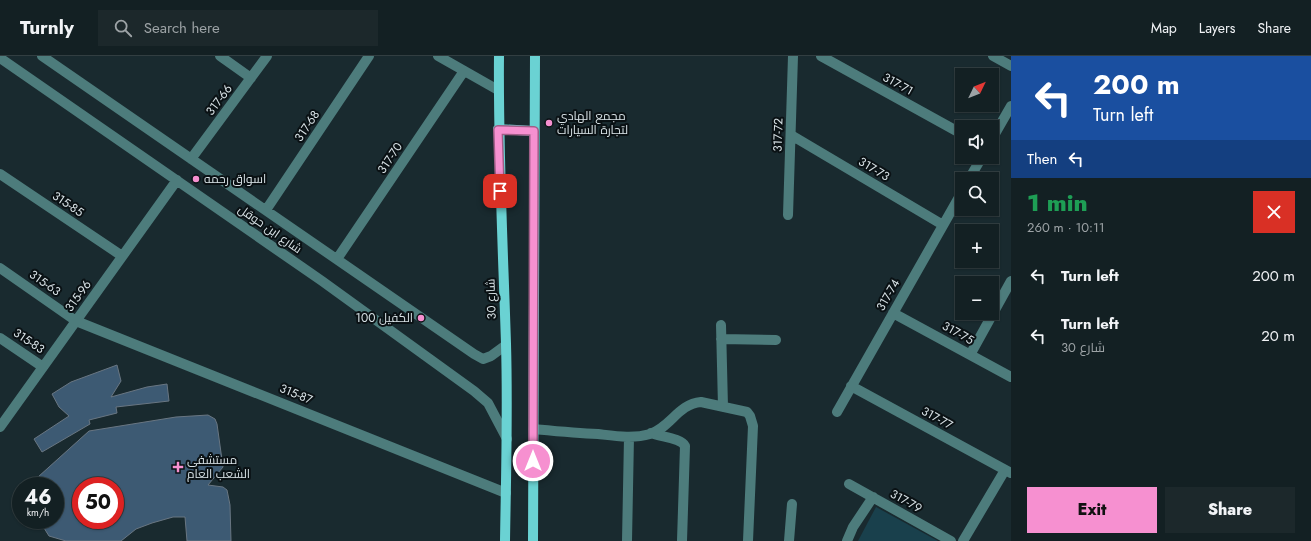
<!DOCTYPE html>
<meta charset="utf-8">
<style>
body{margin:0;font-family:Jost,Cairo,sans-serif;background:#1c282b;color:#f1f3f6;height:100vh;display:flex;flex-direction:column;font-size:15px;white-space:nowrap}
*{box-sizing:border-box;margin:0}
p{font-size:13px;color:#9da3a6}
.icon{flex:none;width:22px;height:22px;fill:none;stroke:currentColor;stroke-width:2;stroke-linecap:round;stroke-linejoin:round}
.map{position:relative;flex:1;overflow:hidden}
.sheet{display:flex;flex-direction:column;background:#132023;width:300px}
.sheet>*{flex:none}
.banner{background:#1a4fa0;color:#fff;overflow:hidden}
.needle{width:26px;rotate:47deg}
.controls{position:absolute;left:955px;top:12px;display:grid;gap:8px}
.controls a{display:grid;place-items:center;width:44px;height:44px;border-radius:0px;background:#132023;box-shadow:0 1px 3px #0004,0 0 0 1px #323e41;font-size:20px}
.speed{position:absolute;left:12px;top:421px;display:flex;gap:8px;font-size:20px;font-weight:700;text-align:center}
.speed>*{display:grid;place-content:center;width:52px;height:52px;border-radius:50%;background:#132023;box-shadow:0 1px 3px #0004,0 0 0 1px #323e41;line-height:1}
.speed small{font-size:10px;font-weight:400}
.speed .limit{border:6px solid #d22;background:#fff;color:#111}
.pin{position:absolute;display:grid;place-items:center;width:34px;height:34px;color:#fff;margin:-17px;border-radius:8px;box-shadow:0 2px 6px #0006}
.me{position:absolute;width:44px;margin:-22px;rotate:0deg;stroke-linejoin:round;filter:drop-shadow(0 0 3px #0008)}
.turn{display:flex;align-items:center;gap:14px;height:84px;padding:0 16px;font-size:18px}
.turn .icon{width:52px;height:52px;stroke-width:2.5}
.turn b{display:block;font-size:28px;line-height:34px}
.then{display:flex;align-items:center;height:38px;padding:0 16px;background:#0003;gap:8px;font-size:15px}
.round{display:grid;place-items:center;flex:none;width:42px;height:42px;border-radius:0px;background:#1c282b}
.headline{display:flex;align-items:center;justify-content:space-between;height:68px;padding:0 16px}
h1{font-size:24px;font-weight:800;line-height:30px;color:#1e9e55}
.primary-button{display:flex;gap:8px;margin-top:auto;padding:8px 16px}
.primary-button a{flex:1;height:46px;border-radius:0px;background:#f690d0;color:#111;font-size:16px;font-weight:800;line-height:46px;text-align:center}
.primary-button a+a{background:#1c282b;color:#f1f3f6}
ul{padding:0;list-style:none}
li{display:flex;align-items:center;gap:12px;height:60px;padding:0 16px}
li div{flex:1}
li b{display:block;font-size:15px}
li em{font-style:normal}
header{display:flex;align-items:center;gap:24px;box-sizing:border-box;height:56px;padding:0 20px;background:#132023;border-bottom:1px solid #323e41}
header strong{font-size:19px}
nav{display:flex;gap:22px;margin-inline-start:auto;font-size:14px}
.search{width:280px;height:36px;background:#1c282b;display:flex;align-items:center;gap:10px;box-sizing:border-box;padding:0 14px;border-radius:0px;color:#9da3a6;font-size:15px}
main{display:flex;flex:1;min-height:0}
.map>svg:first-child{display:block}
.green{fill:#19404c}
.building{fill:#3d5a73;stroke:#697682;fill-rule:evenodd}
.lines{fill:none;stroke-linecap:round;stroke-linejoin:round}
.minor{stroke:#4d7c7c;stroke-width:10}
.major{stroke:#6ad2d3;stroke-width:10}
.route-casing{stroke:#a05e87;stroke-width:10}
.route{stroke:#f690d0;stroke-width:7}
.poi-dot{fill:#f690d0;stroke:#0a1114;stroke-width:1.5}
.labels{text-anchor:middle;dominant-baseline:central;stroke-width:4;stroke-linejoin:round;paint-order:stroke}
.street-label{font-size:12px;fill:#d9e3e7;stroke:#0a1114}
.poi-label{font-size:12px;fill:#d9e3e7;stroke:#0a1114;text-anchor:start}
</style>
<header>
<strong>Turnly</strong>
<div class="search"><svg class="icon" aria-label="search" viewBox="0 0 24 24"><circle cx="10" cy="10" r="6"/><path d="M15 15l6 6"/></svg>Search here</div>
<nav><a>Map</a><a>Layers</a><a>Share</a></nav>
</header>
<main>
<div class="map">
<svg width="1011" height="485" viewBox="0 0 1011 485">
<rect width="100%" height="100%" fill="#192a2f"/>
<!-- green -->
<path class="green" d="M876,451L938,485H858Z"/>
<!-- building -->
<path class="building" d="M117,309L121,325L111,341L147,331L167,328L169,345L116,351L117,357L89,364L90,368L42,396L34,383L69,360L59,351L52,338L71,326Z
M208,359L215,363L217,368L223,411L208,429L223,431L227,434L230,449L231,485H187L185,461H173L152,467L136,473L121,485H66L49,480L39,464H55V430H28L89,375L176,361ZM81,430H115V464H81Z"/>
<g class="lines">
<!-- minor -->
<path class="minor" d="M42,0L474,298L483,303L491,300L506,289
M220,0L251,22
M438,0L498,34
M821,0L962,78
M993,0L1011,10
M0,2L322,225L474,335L488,347L507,383
M791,79L943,169
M992,83L1011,50
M191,103L267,0
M0,118L122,200
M969,123L982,101
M266,154L369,0
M788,159L793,0
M337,203L464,15
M0,212L76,265L506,437
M893,257L1011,321
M721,269L723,351
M0,282L43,311
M721,283L776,284
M970,299L1011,225
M851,330L1011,417
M837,356L962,136
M0,371L177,124
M533,373C555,375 576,377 598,378C615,380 633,383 650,378C671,371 678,348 701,346L747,356L750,360L753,370L748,485
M651,377C660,381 681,382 685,390L682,485
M849,428L951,485
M627,485L629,381
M789,485L792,448
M847,485L853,471L873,441
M963,485L1005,414"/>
<!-- major -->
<path class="major" d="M499,0C498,96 503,192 506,288C508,354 506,419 505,485
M498,73L534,75
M533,485L535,0"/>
</g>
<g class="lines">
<!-- route casing -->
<g class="route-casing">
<path id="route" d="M500,135L498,74L534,75L533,405"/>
</g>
<!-- route -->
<use href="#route" class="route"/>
</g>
<!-- markers -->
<g class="poi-dot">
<circle cx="549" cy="67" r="4"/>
<circle cx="196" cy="123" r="4"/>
<circle cx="421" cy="262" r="4"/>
<path d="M176 405h4v4h4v4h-4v4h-4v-4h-4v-4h4z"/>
</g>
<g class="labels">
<!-- street labels -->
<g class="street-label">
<text transform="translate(898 28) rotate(29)">317-71</text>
<text transform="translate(219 44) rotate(-53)">317-66</text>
<text transform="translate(307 70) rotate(-56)">317-68</text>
<text transform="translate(778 79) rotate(-88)">317-72</text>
<text transform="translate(390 102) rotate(-56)">317-70</text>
<text transform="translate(874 113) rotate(31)">317-73</text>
<text transform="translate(68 148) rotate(34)">315-85</text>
<text transform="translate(270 173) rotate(35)">شارع ابن حوقل</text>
<text transform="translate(45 227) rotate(35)">315-63</text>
<text transform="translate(888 239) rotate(-60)">317-74</text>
<text transform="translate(78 240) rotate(-54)">315-96</text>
<text transform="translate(491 243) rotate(-92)">شارع 30</text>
<text transform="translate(958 277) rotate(29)">317-75</text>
<text transform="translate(29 285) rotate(34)">315-83</text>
<text transform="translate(296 338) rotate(22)">315-87</text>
<text transform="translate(937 362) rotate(29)">317-77</text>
<text transform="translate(906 445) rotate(29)">317-79</text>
</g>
<!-- poi labels -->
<g class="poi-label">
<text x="557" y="60">مجمع الهادي<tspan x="557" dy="14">لتجارة السيارات</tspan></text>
<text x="204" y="123">اسواق رحمه</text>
<text x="413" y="262" text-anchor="end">الكفيل 100</text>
<text x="187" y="404">مستشفى<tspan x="187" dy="14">الشعب العام</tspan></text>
</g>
</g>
</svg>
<div class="controls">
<a><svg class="needle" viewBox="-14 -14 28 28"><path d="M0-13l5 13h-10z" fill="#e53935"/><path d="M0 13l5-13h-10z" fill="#9da3a6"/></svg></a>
<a><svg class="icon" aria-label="sound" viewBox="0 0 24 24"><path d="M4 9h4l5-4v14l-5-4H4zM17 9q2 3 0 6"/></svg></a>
<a><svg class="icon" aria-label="search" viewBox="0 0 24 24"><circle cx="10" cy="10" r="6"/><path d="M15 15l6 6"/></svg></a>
<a>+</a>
<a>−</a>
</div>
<div class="speed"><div>46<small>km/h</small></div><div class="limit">50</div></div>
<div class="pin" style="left:500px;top:135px;background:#d93025"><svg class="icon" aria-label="arrive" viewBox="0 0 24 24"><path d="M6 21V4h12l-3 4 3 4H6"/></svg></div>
<svg class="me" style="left:533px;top:405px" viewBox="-20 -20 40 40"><circle r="17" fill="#f690d0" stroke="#fff" stroke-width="3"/><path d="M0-11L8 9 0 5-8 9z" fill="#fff"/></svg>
</div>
<section class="sheet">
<div class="banner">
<div class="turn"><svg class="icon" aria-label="left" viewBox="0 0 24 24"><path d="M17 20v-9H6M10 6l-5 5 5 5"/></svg><div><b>200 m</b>Turn left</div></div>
<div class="then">Then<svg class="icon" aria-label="left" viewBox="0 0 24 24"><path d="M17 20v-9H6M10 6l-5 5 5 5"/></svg></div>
</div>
<div class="headline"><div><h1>1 min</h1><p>260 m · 10:11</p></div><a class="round" style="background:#d93025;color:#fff"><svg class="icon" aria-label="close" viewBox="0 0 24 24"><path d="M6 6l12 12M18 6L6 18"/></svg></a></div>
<ul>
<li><svg class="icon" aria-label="left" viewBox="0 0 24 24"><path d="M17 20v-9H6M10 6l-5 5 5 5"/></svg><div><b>Turn left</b></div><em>200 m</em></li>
<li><svg class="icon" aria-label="left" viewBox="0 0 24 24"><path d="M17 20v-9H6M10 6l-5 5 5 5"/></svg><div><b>Turn left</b><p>شارع 30</p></div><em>20 m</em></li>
</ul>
<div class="primary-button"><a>Exit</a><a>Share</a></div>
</section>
</main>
